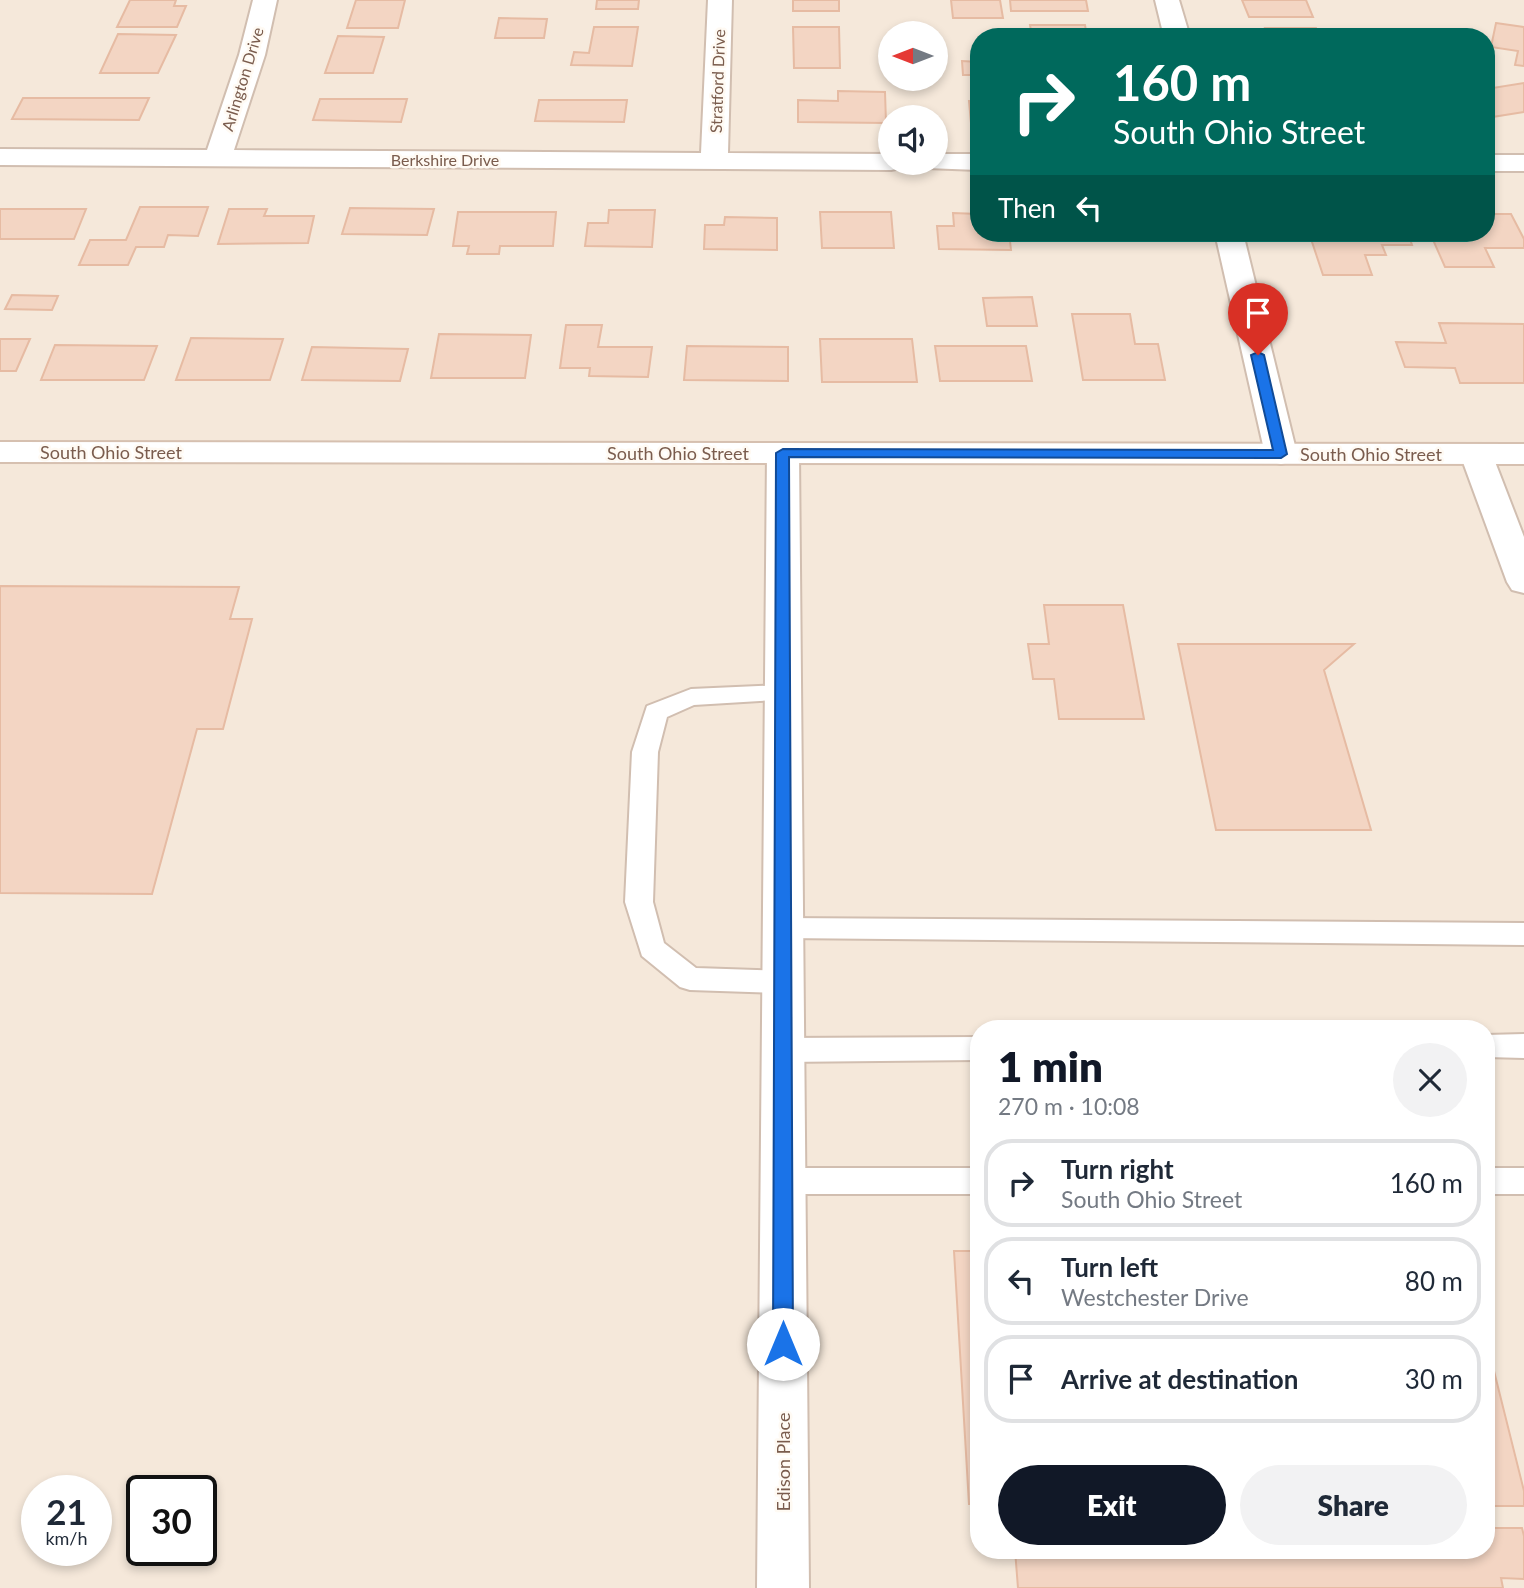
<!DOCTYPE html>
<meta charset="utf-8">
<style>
body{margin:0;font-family:Lato,sans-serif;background:#f2f2f3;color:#1f2937;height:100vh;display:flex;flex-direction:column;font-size:26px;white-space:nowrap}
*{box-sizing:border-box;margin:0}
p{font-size:23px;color:#747a83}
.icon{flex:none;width:38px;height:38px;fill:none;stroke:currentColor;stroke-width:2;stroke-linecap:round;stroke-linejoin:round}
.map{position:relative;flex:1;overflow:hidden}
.drawer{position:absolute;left:970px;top:1020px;width:525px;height:539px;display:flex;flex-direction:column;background:#fff;border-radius:28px;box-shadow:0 4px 10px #0003}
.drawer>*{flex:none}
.banner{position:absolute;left:970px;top:28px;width:525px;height:214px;border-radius:28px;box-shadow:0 4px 10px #0003;background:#00695c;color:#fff;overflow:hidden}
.needle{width:46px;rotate:270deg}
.buttons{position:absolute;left:878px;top:21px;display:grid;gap:14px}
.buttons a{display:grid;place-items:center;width:70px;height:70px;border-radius:50%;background:#fff;box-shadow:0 4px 10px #0003;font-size:35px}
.speed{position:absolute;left:21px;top:1475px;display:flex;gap:14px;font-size:35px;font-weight:700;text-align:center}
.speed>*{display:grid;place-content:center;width:91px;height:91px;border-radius:50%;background:#fff;box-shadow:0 4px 10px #0003;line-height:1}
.speed small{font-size:18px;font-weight:400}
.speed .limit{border:4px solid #111;border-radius:10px;background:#fff;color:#111}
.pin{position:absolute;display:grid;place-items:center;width:60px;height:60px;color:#fff;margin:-72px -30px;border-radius:50% 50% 50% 0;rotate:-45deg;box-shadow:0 0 7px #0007}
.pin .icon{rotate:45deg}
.me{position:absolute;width:77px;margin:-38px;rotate:0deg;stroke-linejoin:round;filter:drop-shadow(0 0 5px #0008)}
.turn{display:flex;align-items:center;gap:24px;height:147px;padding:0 28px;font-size:32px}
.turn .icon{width:91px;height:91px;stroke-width:2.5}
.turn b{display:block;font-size:49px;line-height:60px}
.then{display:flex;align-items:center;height:66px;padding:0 28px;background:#0003;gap:14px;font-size:26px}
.round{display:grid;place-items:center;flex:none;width:74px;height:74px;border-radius:37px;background:#f2f2f3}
.head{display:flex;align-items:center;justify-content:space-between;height:119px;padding:0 28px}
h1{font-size:42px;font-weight:800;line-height:52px;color:#111827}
.primary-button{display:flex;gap:14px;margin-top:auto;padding:14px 28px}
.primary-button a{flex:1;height:80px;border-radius:42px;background:#111827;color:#fff;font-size:28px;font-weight:800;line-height:80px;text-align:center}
.primary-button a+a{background:#f2f2f3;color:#1f2937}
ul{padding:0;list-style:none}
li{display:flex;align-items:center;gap:21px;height:88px;margin:0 14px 10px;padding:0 14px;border:4px solid #e0e1e3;border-radius:28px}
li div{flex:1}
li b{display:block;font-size:26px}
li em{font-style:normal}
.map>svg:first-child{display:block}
.residential{fill:#f5e8da;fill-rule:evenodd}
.building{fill:#f3d5c3;stroke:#e6bba3;stroke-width:2}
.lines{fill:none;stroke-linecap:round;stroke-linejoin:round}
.lane-casing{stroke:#d1beb0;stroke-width:4}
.street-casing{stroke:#d1beb0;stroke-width:4}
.secondary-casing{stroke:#d6c0b0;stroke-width:4}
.lane{fill:#fff;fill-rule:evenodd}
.street{fill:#fff;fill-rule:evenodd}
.secondary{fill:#fff;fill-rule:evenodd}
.route{fill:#1a73e8;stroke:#114b97;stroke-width:2}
.labels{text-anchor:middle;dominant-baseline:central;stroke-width:5;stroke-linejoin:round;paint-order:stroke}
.far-street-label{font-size:16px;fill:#7a5c4d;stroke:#fffaf3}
.street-label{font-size:18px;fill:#7a5c4d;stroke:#fffaf3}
</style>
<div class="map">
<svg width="1524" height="1588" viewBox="0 0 1524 1588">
<rect width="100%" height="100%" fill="#fdf6ec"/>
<!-- residential -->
<path class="residential" d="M0,0H1524V1588H0ZM891,33H936V79H891ZM978,37H1486V233H978ZM891,117H936V163H891ZM978,1029H1486V1550H978ZM37,1491H96V1550H37ZM142,1491H201V1550H142Z"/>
<!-- building -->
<path class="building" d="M130,0H176L174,6H186L177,27H117Z
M356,0H405L398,28H347Z
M597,0H639L638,9H596Z
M793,0H839V11H793Z
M951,0H1000L1003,18H953Z
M1010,0H1086L1088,11H1011Z
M1242,0H1306L1313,17H1249Z
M499,18L547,19L544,38H495Z
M1496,23L1524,27V66L1515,65L1518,51L1491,47Z
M1030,25H1085L1087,37H1032Z
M594,27H638L632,66L571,65L574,52L589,53Z
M793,27H839L840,68H794Z
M1265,28H1316L1319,37H1268Z
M118,34L176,35L158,73H100Z
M338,36L384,37L373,73H325Z
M962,61L978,62V75H963Z
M1524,83V112L1486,118V89Z
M838,91L885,92L886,123L798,122V100L838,101Z
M23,98H149L139,120L12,119Z
M320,99H407L401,122L313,120Z
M539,100H627L624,122L535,121Z
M969,101H978V123H971Z
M140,207H208L198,236L168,235L164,247H136L128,265H79L90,240H126Z
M350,208L434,209L427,235L342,234Z
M0,209H86L74,239H0Z
M229,209H267L264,216H314L308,243L218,244Z
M609,210H655L652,247L585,246L588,223H608Z
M458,212H556L553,246H500L499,254H467L469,246H453Z
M820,212H891L894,248H822Z
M953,213L978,214V233H1009L1011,250L939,249L937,226H954Z
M1486,214H1511L1524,239V248H1485L1494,267H1445L1430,233H1486Z
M725,217L777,218V250L704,249L705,225H724Z
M1053,233H1141L1142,239L1054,238Z
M1309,233H1408L1412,245H1382L1386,255H1365L1372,275H1323Z
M12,295L58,296L52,310L5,309Z
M1032,297L1037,326H987L983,298Z
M1072,314H1130L1135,344H1158L1165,380H1083Z
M1439,323L1524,324V383H1460L1455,368L1405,367L1396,342L1446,343Z
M566,325H602L598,347H652L648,377L589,376L590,368H560Z
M439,334L531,335L525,378H431Z
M191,338L283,339L270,380H176Z
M0,339H30L16,371H0Z
M820,339H912L917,382H822Z
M55,345L157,346L144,380H41Z
M687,346L788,347V381L684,380Z
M935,346H1026L1032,381H940Z
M312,347L408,349L400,381L302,380Z
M0,586L239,587L230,619H252L223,729H197L152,894L0,893Z
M1044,605H1123L1144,719H1059L1054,679H1033L1028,644H1049Z
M1178,644H1354L1324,670L1371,830H1216Z
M954,1251H978V1504H969Z
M1486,1339L1524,1491V1506H1486Z
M1486,1514L1489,1528H1522L1524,1536V1579L1501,1578L1503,1588H1018L1015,1550H1486Z"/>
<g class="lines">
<!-- lane casing -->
<g class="lane-casing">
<path id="lane" d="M783,685L792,687L796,693L792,699L694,705L667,717L658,752L653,902L664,943L696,968L783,971L793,974L797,982L793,990L783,993L690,990L680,987L642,956L625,902L632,752L647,706L691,689Z
M783,918L1524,923V945L783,938L773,935L769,928L773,921Z
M1524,1034V1058L1486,1057V1035Z
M783,1038L978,1037V1060L783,1062L773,1058L768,1050L773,1042Z
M783,1168H978V1194H783L772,1190L768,1181L772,1172Z
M1486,1168H1524V1194H1486Z"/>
</g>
<!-- street casing -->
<g class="street-casing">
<path id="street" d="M253,0H277L265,55L234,150L701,153L708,0H732L728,153L891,154V163H904L901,168L891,170L0,165V149L207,150L239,55Z
M1155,0H1179L1190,37H1164Z
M936,154H978V170L926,168L923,163H936Z
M1486,155H1524V171H1486Z
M1215,233H1243L1297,454L1293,461L1281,464L1269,461L1265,454Z
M783,443L794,446L799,453L809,1588H757L767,453L772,446Z
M1476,444L1488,447L1492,454L1524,537V593L1512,590L1507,582L1460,454L1464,447Z"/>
</g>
<!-- secondary casing -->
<g class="secondary-casing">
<path id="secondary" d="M0,442L1524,444V464L0,462Z"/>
</g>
<!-- lane -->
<use href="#lane" class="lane"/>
<!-- street -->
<use href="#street" class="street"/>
<!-- secondary -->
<use href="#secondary" class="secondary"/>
</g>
<!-- route -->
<path class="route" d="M1258,352L1264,355L1287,454L1281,458L789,457L793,1344L790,1350L783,1352L776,1350L773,1344L776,453L783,449L1273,450L1251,355Z"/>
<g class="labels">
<!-- far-street labels -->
<g class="far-street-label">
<text transform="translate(242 79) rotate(-73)">Arlington Drive</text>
<text transform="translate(717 81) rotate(-88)">Stratford Drive</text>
<text x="445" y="159">Berkshire Drive</text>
</g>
<!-- street labels -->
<g class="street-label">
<text x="111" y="452">South Ohio Street</text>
<text x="678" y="453">South Ohio Street</text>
<text x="1371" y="454">South Ohio Street</text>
<text transform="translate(783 1462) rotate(-90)">Edison Place</text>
</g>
</g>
</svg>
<div class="buttons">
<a><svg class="needle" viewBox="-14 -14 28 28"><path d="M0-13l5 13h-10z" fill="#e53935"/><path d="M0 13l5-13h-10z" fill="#747a83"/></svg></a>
<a><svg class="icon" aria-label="sound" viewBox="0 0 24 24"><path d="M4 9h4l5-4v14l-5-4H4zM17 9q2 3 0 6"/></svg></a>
</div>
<div class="speed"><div>21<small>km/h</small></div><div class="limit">30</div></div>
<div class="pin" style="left:1258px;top:355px;background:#d93025"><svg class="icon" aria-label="arrive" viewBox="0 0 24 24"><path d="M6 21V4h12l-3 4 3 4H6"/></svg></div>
<svg class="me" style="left:783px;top:1344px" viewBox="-20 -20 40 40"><circle r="19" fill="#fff"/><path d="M0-13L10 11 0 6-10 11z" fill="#1a73e8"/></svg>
<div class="banner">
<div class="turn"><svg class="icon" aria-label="right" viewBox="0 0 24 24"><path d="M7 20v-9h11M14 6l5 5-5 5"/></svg><div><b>160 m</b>South Ohio Street</div></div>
<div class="then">Then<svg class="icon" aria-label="left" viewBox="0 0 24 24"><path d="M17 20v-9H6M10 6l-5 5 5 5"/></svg></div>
</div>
<section class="drawer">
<div class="head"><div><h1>1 min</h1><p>270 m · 10:08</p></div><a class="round"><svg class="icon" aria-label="close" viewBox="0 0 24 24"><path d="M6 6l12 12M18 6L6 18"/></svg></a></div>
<ul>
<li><svg class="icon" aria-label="right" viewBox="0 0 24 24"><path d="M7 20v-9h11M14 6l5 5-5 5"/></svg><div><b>Turn right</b><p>South Ohio Street</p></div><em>160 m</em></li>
<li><svg class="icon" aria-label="left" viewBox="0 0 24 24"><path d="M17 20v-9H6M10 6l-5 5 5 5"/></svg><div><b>Turn left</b><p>Westchester Drive</p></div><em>80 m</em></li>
<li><svg class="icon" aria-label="arrive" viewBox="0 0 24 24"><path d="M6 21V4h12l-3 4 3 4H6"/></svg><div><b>Arrive at destination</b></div><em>30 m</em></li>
</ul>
<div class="primary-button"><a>Exit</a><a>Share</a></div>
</section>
</div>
